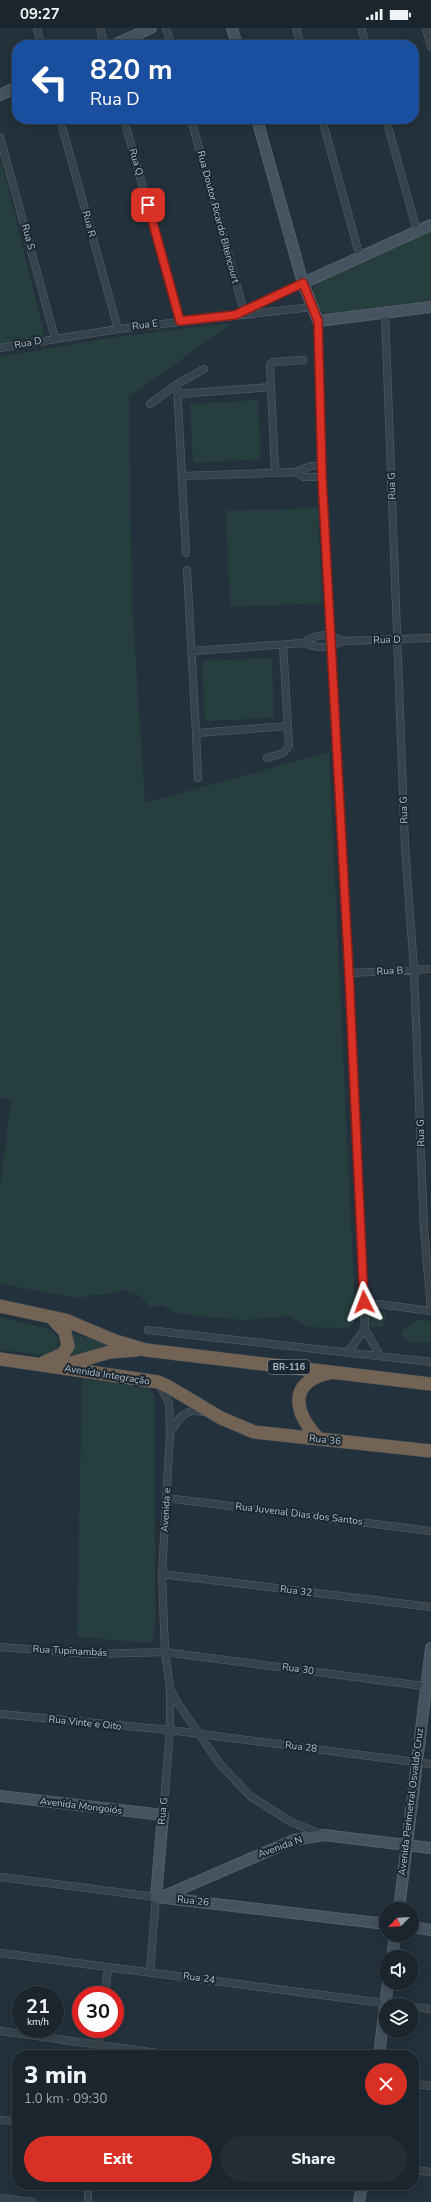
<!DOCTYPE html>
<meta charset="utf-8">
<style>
body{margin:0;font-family:"Nunito Sans",sans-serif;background:#232d35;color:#f1f3f6;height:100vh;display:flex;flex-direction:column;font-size:15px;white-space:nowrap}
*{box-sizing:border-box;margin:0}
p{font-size:13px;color:#9fa5aa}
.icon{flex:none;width:22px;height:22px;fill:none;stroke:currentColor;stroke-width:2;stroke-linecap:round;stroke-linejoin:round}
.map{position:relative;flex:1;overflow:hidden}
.drawer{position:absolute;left:12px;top:2022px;width:407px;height:140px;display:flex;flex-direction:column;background:#1a252d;border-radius:16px;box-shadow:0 2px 10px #0003,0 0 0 1px #384249}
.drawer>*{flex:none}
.banner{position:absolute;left:12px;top:12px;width:407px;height:84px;border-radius:16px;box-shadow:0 2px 10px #0003,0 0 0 1px #384249;background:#1a4fa0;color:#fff;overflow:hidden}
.needle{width:26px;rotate:246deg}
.fabs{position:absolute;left:379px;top:1874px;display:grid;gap:8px}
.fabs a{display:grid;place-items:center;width:40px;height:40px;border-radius:50%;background:#1a252d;box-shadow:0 2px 10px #0003,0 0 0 1px #384249;font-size:20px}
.speed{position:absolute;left:12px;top:1958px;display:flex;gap:8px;font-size:20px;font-weight:700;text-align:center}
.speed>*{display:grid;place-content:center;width:52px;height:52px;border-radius:50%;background:#1a252d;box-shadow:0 2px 10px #0003,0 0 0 1px #384249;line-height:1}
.speed small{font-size:10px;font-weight:400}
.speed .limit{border:6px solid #d22;background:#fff;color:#111}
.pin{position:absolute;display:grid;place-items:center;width:34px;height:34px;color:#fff;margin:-17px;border-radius:8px;box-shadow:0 2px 6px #0006}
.me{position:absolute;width:44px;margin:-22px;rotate:357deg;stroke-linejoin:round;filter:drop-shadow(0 0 3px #0008)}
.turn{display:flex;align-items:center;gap:14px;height:84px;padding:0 12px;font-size:18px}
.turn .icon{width:52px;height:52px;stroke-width:2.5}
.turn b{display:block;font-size:28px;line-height:34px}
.round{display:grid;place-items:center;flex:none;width:42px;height:42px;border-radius:21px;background:#232d35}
.head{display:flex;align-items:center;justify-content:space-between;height:68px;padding:0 12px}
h1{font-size:24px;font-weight:800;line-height:30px}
.cta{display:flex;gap:8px;margin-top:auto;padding:8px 12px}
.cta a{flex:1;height:46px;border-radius:24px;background:#d93025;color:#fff;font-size:16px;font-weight:800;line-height:46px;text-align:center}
.cta a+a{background:#232d35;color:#f1f3f6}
.status{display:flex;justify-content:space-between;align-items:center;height:28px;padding:0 20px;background:#1a252d;direction:ltr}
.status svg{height:11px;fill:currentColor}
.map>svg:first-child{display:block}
.green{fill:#263f3e}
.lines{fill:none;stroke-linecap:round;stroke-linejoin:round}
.street-casing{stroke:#55616a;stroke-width:8}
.secondary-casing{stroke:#55616a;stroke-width:12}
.highway-casing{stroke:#424e57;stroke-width:14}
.street{stroke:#37434c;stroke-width:7}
.secondary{stroke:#45525f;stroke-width:10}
.highway{stroke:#726354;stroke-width:13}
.route-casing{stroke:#8d1f18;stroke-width:10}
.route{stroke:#d93025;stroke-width:7}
.labels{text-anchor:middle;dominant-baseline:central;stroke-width:4;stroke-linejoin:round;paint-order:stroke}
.shield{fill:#1c2831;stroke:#86919b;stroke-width:1}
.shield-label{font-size:9px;font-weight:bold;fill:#b3bec8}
.street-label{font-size:10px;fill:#b3bec8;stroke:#1c2831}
</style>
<div class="status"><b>09:27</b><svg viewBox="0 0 49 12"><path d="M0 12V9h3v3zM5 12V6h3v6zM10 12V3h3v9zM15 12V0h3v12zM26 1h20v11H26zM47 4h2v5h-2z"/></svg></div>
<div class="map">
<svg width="431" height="2174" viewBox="0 0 431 2174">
<rect width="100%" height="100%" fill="#23313c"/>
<!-- green -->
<path class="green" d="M0,128L44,305L42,308L0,319Z
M431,202V274L328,287L317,282L310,265L320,252Z
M232,295L129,369L132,574L145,775L329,724L355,1280L354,1296L348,1300L308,1299L289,1288L244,1292L190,1287L174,1285L163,1277L150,1280L141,1268L122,1262L105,1267H90L80,1270L0,1256V1160L11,1072L0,1070V329L116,309Z
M258,372L261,431L193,435L190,376Z
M318,480L322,575L230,579L226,483Z
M272,630L274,690L205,693L202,633Z
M368,1282L385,1284L387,1291L383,1298L372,1299L367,1295Z
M0,1289L51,1302L58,1311L57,1321L48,1327L0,1322Z
M418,1292L431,1293V1314C419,1314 412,1318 402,1309V1303Z
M71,1305L116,1318L69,1327Z
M82,1351L149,1359L155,1368V1602L151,1615L77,1609Z"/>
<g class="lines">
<!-- street casing -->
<g class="street-casing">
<path id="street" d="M37,0L41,17
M100,0L104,17
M166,0L171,17
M296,0L301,17
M361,0L366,17
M426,0L431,19
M60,91L118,301
M124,91L180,293
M191,91L245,287
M322,91L360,229
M386,91L417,203
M0,109L55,310
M240,284L303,255
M385,284L405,819L414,942L424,1202L431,1280
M318,293L322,449L349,945L365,1301L380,1328
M0,320L118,301L312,279
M177,356L186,525
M178,366L271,359
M150,376L177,356L204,341
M275,444L270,337L273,334L303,332
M295,444L304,449H322
M182,448L295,444L311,438H322
M187,542L196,705
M303,615C318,605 328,605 343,613
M192,623L303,615C319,621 329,620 343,613L431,610
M267,730L283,725L289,718L283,617
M198,750L196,705L288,698
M349,945L431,941
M364,1274L431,1283
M148,1302L431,1334
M348,1324L365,1301
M160,1358L169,1375L170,1403
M166,1470L431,1503
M162,1546L431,1579
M0,1619L91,1626L165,1624L431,1659
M171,1663L179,1677L219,1735L250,1768L291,1794L323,1807
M0,1686L170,1702L431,1736
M163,1787L170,1702V1661L165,1624L162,1546L170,1405C178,1392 185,1379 202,1384
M0,1849L156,1869L150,1943
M0,1925L399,1977
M105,1967L108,1941
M412,1979L431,1981
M0,2003L172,2027
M97,2027L101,2001
M414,2056L431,2058
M0,2092L17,2093
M414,2142L431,2144
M88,2157V2174
M0,2170L32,2174"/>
</g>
<!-- secondary casing -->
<g class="secondary-casing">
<path id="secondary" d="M232,0L237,17
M114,17L151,0
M0,67L17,59
M257,91L303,255L318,293L431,279
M303,255L431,197
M0,1768L163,1787L156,1869L386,1896
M162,1869L294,1812L324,1807L431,1820
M399,1881L431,1620
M412,1899L431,1902
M392,1929L395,1907
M379,2027L388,1955
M359,2174L362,2157"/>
</g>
<!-- highway casing -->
<g class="highway-casing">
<path id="highway" d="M0,1278L65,1292L115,1313L146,1322L431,1356
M0,1331L158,1354L169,1359L221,1390L254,1404L431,1423
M43,1335L63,1326L68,1318L65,1304L52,1290
M61,1338L110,1324L137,1322
M319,1411C295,1386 286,1355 329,1345"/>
</g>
<!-- street -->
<use href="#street" class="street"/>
<!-- secondary -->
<use href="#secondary" class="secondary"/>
<!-- highway -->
<use href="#highway" class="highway"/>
</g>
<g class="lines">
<!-- route casing -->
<g class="route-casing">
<path id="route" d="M148,177L180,293L235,287L303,255L318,293L322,449L349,945L364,1274"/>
</g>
<!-- route -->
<use href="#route" class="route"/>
</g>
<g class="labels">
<!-- shield labels -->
<rect class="shield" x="268" y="1332" width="42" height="14" rx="3"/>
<g class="shield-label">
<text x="289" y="1339">BR-116</text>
</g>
<!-- street labels -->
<g class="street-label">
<text transform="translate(136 134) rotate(74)">Rua Q</text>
<text transform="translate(218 189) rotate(75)">Rua Doutor Ricardo Bitencourt</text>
<text transform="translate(89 196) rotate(75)">Rua R</text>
<text transform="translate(28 209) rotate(75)">Rua S</text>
<text transform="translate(145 297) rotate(-8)">Rua E</text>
<text transform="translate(28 315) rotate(-11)">Rua D</text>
<text transform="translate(392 458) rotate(-92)">Rua G</text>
<text transform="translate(387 612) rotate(-2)">Rua D</text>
<text transform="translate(404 782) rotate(-92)">Rua G</text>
<text transform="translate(390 943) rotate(-3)">Rua B</text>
<text transform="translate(421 1105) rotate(-92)">Rua G</text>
<text transform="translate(107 1347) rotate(9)">Avenida Integração</text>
<text transform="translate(325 1412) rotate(6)">Rua 36</text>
<text transform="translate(166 1482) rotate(-87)">Avenida e</text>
<text transform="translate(299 1486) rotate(7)">Rua Juvenal Dias dos Santos</text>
<text transform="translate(296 1563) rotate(7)">Rua 32</text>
<text transform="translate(70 1623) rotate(3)">Rua Tupinambás</text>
<text transform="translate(298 1641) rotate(8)">Rua 30</text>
<text transform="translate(85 1695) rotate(6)">Rua Vinte e Oito</text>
<text transform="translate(301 1719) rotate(7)">Rua 28</text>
<text transform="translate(411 1774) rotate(-83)">Avenida Perimetral Osvaldo Cruz</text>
<text transform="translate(81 1778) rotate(7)">Avenida Mongoiós</text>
<text transform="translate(163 1783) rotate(-84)">Rua G</text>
<text transform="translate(280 1819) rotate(-20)">Avenida N</text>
<text transform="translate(193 1873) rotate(6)">Rua 26</text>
<text transform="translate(199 1950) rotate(8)">Rua 24</text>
</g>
</g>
</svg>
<div class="fabs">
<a><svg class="needle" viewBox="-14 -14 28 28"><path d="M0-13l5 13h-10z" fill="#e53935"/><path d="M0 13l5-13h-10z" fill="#9fa5aa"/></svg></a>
<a><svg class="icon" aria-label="sound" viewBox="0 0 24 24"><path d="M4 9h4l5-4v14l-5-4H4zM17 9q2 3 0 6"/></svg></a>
<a><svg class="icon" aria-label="layers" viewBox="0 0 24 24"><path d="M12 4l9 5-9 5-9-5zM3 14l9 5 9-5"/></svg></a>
</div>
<div class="speed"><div>21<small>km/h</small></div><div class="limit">30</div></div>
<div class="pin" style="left:148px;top:177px;background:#d93025"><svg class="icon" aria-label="arrive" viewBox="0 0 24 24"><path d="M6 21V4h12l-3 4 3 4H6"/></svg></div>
<svg class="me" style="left:364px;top:1274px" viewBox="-20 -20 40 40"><path d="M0-17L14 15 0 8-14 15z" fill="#d93025" stroke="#fff" stroke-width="4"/></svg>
<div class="banner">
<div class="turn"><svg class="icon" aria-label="left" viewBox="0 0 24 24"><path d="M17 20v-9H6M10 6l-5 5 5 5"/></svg><div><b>820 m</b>Rua D</div></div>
</div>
<section class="drawer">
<div class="head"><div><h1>3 min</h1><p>1.0 km · 09:30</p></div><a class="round" style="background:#d93025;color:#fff"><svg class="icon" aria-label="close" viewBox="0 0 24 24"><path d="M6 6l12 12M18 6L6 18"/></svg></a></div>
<div class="cta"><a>Exit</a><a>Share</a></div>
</section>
</div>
